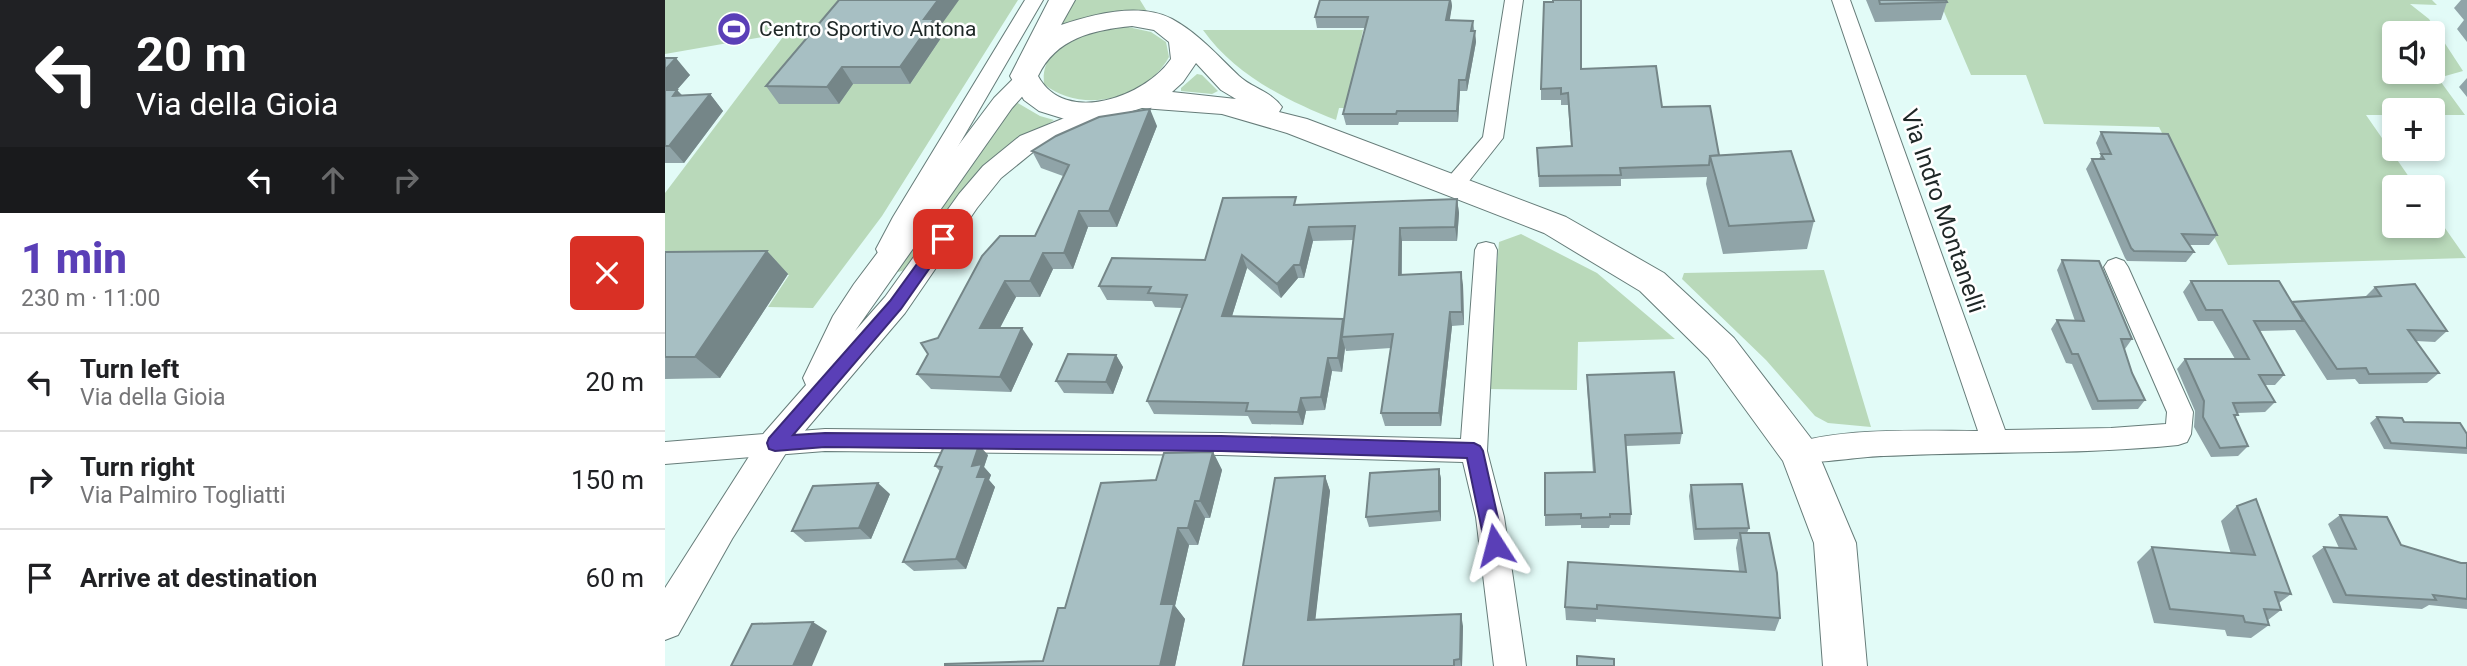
<!DOCTYPE html>
<meta charset="utf-8">
<style>
body{margin:0;font-family:Roboto,sans-serif;background:#f2f2f2;color:#202124;height:100vh;display:flex;flex-direction:column;font-size:26px;white-space:nowrap}
*{box-sizing:border-box;margin:0}
p{font-size:23px;color:#757577}
.icon{flex:none;width:38px;height:38px;fill:none;stroke:currentColor;stroke-width:2;stroke-linecap:round;stroke-linejoin:round}
.map{position:relative;flex:1;overflow:hidden}
.sheet{display:flex;flex-direction:column;background:#fff;width:665px}
.sheet>*{flex:none}
.top-card{background:#202124;color:#fff;overflow:hidden}
.tools{position:absolute;left:1717px;top:21px;display:grid;gap:14px}
.tools a{display:grid;place-items:center;width:63px;height:63px;border-radius:7px;background:#fff;box-shadow:0 4px 10px #0003;font-size:35px}
.pin{position:absolute;display:grid;place-items:center;width:60px;height:60px;color:#fff;margin:-30px;border-radius:14px;box-shadow:0 4px 10px #0006}
.me{position:absolute;width:77px;margin:-38px;rotate:351deg;stroke-linejoin:round;filter:drop-shadow(0 0 5px #0008)}
.turn{display:flex;align-items:center;gap:24px;height:147px;padding:0 21px;font-size:32px}
.turn .icon{width:91px;height:91px;stroke-width:2.5}
.turn b{display:block;font-size:49px;line-height:60px}
.lanes{display:flex;align-items:center;height:66px;padding:0 21px;background:#0003;justify-content:center;gap:35px;direction:ltr}
.lanes .off{opacity:.35}
.round{display:grid;place-items:center;flex:none;width:74px;height:74px;border-radius:7px;background:#f2f2f2}
.overview{display:flex;align-items:center;justify-content:space-between;height:119px;padding:0 21px}
h1{font-size:42px;font-weight:800;line-height:52px;color:#5a3fb7}
ul{padding:0;list-style:none}
li{display:flex;align-items:center;gap:21px;height:98px;padding:0 21px;border-top:2px solid #e0e0e0}
li div{flex:1}
li b{display:block;font-size:26px}
li em{font-style:normal}
main{display:flex;flex:1;min-height:0}
.map>svg:first-child{display:block}
.green{fill:#b9d9ba;fill-rule:evenodd}
.lines{fill:none;stroke-linecap:round;stroke-linejoin:round}
.minor-casing{stroke:#667c79;stroke-width:2}
.tertiary-casing{stroke:#667c79;stroke-width:2}
.secondary-casing{stroke:#667c79;stroke-width:2}
.minor{fill:#fff;fill-rule:evenodd}
.tertiary{fill:#fff;fill-rule:evenodd}
.secondary{fill:#fff;fill-rule:evenodd}
.wall{fill:#90a4a8;fill-rule:evenodd}
.shaded-wall{fill:#758688}
.building{fill:#a7bfc3;stroke:#758688;stroke-width:2}
.route{fill:#5a3fb7;stroke:#3a2977;stroke-width:2}
.labels{text-anchor:middle;dominant-baseline:central;stroke-width:5;stroke-linejoin:round;paint-order:stroke}
.far-poi-label{font-size:21px;fill:#1e2726;stroke:#fff;text-anchor:start}
.street-label{font-size:24px;fill:#1e2726;stroke:#fff}
</style>
<main>
<section class="sheet">
<div class="top-card">
<div class="turn"><svg class="icon" aria-label="left" viewBox="0 0 24 24"><path d="M17 20v-9H6M10 6l-5 5 5 5"/></svg><div><b>20 m</b>Via della Gioia</div></div>
<div class="lanes"><svg class="icon" aria-label="left" viewBox="0 0 24 24"><path d="M17 20v-9H6M10 6l-5 5 5 5"/></svg><svg class="icon off" aria-label="ahead" viewBox="0 0 24 24"><path d="M12 20V5M6 11l6-6 6 6"/></svg><svg class="icon off" aria-label="right" viewBox="0 0 24 24"><path d="M7 20v-9h11M14 6l5 5-5 5"/></svg></div>
</div>
<div class="overview"><div><h1>1 min</h1><p>230 m · 11:00</p></div><a class="round" style="background:#d93025;color:#fff"><svg class="icon" aria-label="close" viewBox="0 0 24 24"><path d="M6 6l12 12M18 6L6 18"/></svg></a></div>
<ul>
<li><svg class="icon" aria-label="left" viewBox="0 0 24 24"><path d="M17 20v-9H6M10 6l-5 5 5 5"/></svg><div><b>Turn left</b><p>Via della Gioia</p></div><em>20 m</em></li>
<li><svg class="icon" aria-label="right" viewBox="0 0 24 24"><path d="M7 20v-9h11M14 6l5 5-5 5"/></svg><div><b>Turn right</b><p>Via Palmiro Togliatti</p></div><em>150 m</em></li>
<li><svg class="icon" aria-label="arrive" viewBox="0 0 24 24"><path d="M6 21V4h12l-3 4 3 4H6"/></svg><div><b>Arrive at destination</b></div><em>60 m</em></li>
</ul>
</section>
<div class="map">
<svg width="1802" height="666" viewBox="0 0 1802 666">
<rect width="100%" height="100%" fill="#e2fbf7"/>
<!-- green -->
<path class="green" d="M0,0H353L217,216L148,308L103,307L124,275L0,274V193L121,33L0,54Z
M410,0H475L483,13L394,28Z
M1274,0H1767L1772,5L1745,4L1764,19L1798,71L1773,78L1800,115H1768V110H1729V115H1701L1751,187H1729V226H1768V211L1801,258L1563,265L1494,127L1379,124L1361,75H1306ZM1729,33H1768V72H1729Z
M463,27L486,32L501,42L504,57C481,99 417,115 379,84C375,39 428,30 463,27Z
M538,30H698L682,108H674L671,120C622,101 569,74 538,30Z
M532,74L537,75L553,91L547,94L516,91V88Z
M351,102L375,116L389,120L321,165L296,191L243,269L233,272L230,269Z
M856,234L932,273L1010,339L913,342L912,390L822,389L834,242Z
M1159,270L1206,427L1163,423L1150,416L1101,360L1017,279L1019,273Z"/>
<g class="lines">
<!-- minor casing -->
<g class="minor-casing">
<path id="minor" d="M360,0H378L230,255L222,257L214,255L211,249L228,217Z
M840,0H858L838,138L797,190L789,192L781,190L778,185L781,180L818,137Z
M1167,0H1185L1340,430L1446,428L1501,424L1502,412L1439,267L1443,261L1451,258L1459,261L1463,267L1528,412L1526,434L1522,442L1513,445C1415,455 1317,451 1219,456C1199,456 1139,466 1124,461L1121,453L1124,445C1176,427 1258,431 1313,431Z
M821,242L829,244L832,250L822,451L839,517L861,666H829L811,517L798,462L556,455L160,451L0,464V442L160,429L556,433L796,439L810,250L813,244Z"/>
</g>
<!-- tertiary casing -->
<g class="tertiary-casing">
<path id="tertiary" d="M360,73L368,75L372,80L347,108L190,331L220,297L294,194L318,166L355,136L434,104L443,101L452,104L455,109L452,114L373,148L336,178L312,208L240,313L121,453L67,539L13,635L0,640V588L99,433L141,385L138,378L168,316L189,284L329,98L352,75Z"/>
</g>
<!-- secondary casing -->
<g class="secondary-casing">
<path id="secondary" d="M384,0H410L396,25C429,14 475,2 507,19C533,33 553,56 574,76C587,88 607,92 617,107L614,112L642,119L901,217L999,273L1069,338L1148,441L1191,543L1202,666H1158L1149,543L1118,461L1043,358L975,291L879,233L622,133L557,114L477,108L448,117L403,120L374,111L359,100L345,76ZM467,26L489,30L504,42L506,59C480,97 400,126 373,76C391,38 428,30 467,26ZM531,63L556,90L571,99L507,92L518,82Z"/>
</g>
<!-- minor -->
<use href="#minor" class="minor"/>
<!-- tertiary -->
<use href="#tertiary" class="tertiary"/>
<!-- secondary -->
<use href="#secondary" class="secondary"/>
</g>
<!-- wall -->
<path class="wall" d="M655,0H786L787,6L784,21H808L811,42L802,91H795L793,122H734L733,125H681L678,114L700,28H652L650,17Z
M1201,0H1281L1282,2L1276,20L1210,22Z
M1796,0H1802V42L1792,29L1799,20L1789,8Z
M274,28L278,35L245,84H188L174,104H114L101,86Z
M0,58L25,75L12,90L17,95L45,94L58,111L19,163H0Z
M916,69L997,107L1054,155L1149,221L1142,249L1058,254L1041,184L1042,177L956,179V186L874,187L872,148L906,146L903,105H896V100H876V89Z
M1802,78V97L1794,87Z
M492,126L452,227H423L408,269H388L375,297H351L335,328L368,344L346,392L266,389L252,374L273,338L370,236L398,176L376,168L367,151Z
M1436,132L1552,235L1544,245H1524L1529,252L1521,262L1462,261L1460,258L1421,169L1427,159H1434L1436,155L1431,143Z
M792,199L794,213L792,241H737V275L798,285L799,325L787,326L776,426H720L716,413L726,348L681,351L680,348L677,372L667,371L660,410L641,411L638,425L587,424L583,416L489,414L482,401L517,308L490,307L487,301L442,300L434,286L540,260L633,205ZM688,240L679,322L678,319L567,316L582,268L616,298L633,278H639L648,241Z
M102,251L123,274L55,378L0,379V252Z
M1397,260L1467,339L1460,349H1459L1467,373L1480,400L1473,409L1427,410L1407,364L1401,363L1386,329L1392,320L1410,321L1392,270Z
M1526,281L1627,302L1700,297L1710,287L1782,331L1770,342L1751,341L1774,373L1762,383L1694,384L1690,379L1662,380L1630,330L1594,331L1619,375L1610,385H1600L1610,402L1600,412L1572,413L1573,415L1570,417L1583,446L1573,456L1546,457L1529,427L1530,411L1512,369L1520,359H1570L1548,321H1533L1518,292Z
M451,355L458,367L448,394L399,393L391,381Z
M922,375L1017,433L1015,444L961,446L966,514L965,525H945L944,528H916V525L880,526V473H928L922,387Z
M1712,417L1802,434V454L1719,449L1705,423Z
M548,452L557,470L545,518H540L533,545H524L510,606L520,619L510,666H280L378,661L400,608Z
M323,455L319,467L326,475L324,480L330,487L301,569L249,571L238,562L275,471L270,466Z
M774,469L776,479V521L704,527L701,517Z
M660,476L665,491L650,619L798,626L797,666H578Z
M1026,485L1084,528L1082,533L1115,618L1110,631L931,619V622L901,620L900,607L1074,571L1071,548L1073,539L1029,540L1024,496Z
M225,494L206,539L140,542L127,531Z
M1572,506L1626,594L1614,603L1616,610L1603,620L1604,625L1586,638L1562,636L1560,630L1489,623L1472,562L1487,547L1566,554L1556,521Z
M1675,515L1736,545L1796,563H1802V609L1764,605L1757,609L1668,603L1647,556L1659,547L1674,548L1663,524Z"/>
<!-- shaded-wall -->
<path class="shaded-wall" d="M273,0H294L274,28L278,35L245,84L235,67L259,19Z
M785,0H786L787,6L783,31L781,20Z
M810,31L811,42L802,91L801,80Z
M11,58L25,75L0,103V70Z
M177,67L188,84L174,104L162,87Z
M794,80L795,91L793,122L792,111Z
M12,90L27,107L8,96Z
M45,94L58,111L19,163L4,146Z
M485,109L492,126L452,227L444,211Z
M792,199L794,213L792,241L790,227Z
M414,211L423,227L408,269L399,253Z
M644,227L648,241L639,278L635,265Z
M735,228L737,241L736,289L734,275Z
M102,251L123,274L55,378L30,357Z
M378,253L388,269L375,297L365,281Z
M577,255L582,268L563,329L557,316Z
M629,265L633,278L616,298L612,284Z
M796,272L798,285L799,325L797,312Z
M340,281L351,297L327,343L315,328Z
M785,312L787,326L776,426L774,413Z
M678,319L682,332L677,337L680,348L677,372L673,358Z
M357,328L368,344L346,392L335,377Z
M451,355L458,367L448,394L441,382Z
M663,358L667,371L660,410L656,397Z
M636,398L641,411L638,425L633,412Z
M314,445L323,455L319,467L326,475L324,480L330,487L301,569L291,559L312,477L307,466Z
M548,452L557,470L545,518L535,501Z
M774,469L776,479V521L774,511Z
M660,476L665,491L649,632L643,620Z
M213,483L225,494L206,539L194,528Z
M530,501L540,518L533,545L523,528Z
M513,528L524,545L510,606L520,619L510,666H495L496,604Z
M796,614L798,626L797,666H796L795,659Z
M148,622L162,631L147,666H128Z"/>
<!-- building -->
<path class="building" d="M174,0H273L259,19H269L235,67H177L162,87L101,86Z
M655,0H785L781,20L808,21L806,31H810L801,80H794L792,111H732L731,114H678L703,17H650Z
M888,0H916V69L991,66L997,107L1045,106L1054,155L1045,156L1044,165L955,168L956,175L874,176L872,148L907,146L903,93L896,94V88L876,89L879,2H888Z
M1214,0H1281L1282,2L1215,4Z
M0,58H11L0,70Z
M0,90H12L8,96L45,94L4,146H0Z
M485,109L444,211H414L399,253H378L365,281H340L315,328H357L335,377L252,374L263,354L256,343L273,338L317,256L335,236H370L404,165L367,151L391,136L434,117Z
M1436,132L1503,134L1552,235L1517,234L1529,252L1469,251L1466,248L1427,159H1439L1436,154H1446Z
M1126,151L1149,221L1064,226L1045,156Z
M631,197L629,205L792,199L790,227L735,228L734,275L796,272L797,312H785L774,413H716L728,334L677,337L690,226L644,227L635,265H629L612,284L577,255L557,316L678,319L673,358H663L656,397L636,398L633,412L581,411L583,403L482,401L522,295L483,293L486,287L434,286L447,258L540,260L558,198Z
M102,251L30,357H0V252Z
M1397,260L1434,261L1467,339H1456L1467,373L1480,400L1433,401L1413,354H1407L1392,320L1419,321Z
M1526,281H1614L1638,321H1589L1619,375H1594L1610,402L1568,403L1573,415H1569L1583,446L1555,448L1538,417L1539,401L1520,359H1584L1557,310H1541Z
M1750,284L1782,331L1743,330L1774,373L1704,374L1701,368L1672,369L1627,302L1716,296L1710,287Z
M403,354L451,355L441,382L391,381Z
M1009,372L1017,433L960,435L966,514H945V517L916,518V514L880,515V473L930,472L922,375Z
M1712,417L1737,418L1739,422L1795,423L1802,434V448L1726,443Z
M280,444L314,445L307,466L317,464L312,477H321L291,559L238,562L277,467L270,466Z
M548,452L535,501H530L523,528H513L496,604H509L495,666H280V664L378,661L393,608H400L436,483L491,480L499,453Z
M774,469V511L701,517L705,473Z
M660,476L643,620L796,614L795,659L789,660V666H578L610,478Z
M213,483L194,528L127,531L148,486Z
M1077,484L1084,528L1031,529L1026,485Z
M1591,499L1626,594L1610,592L1616,610L1599,609L1604,625L1580,622L1578,616L1505,609L1487,547L1590,555L1572,506Z
M1675,515L1722,517L1736,545L1796,563H1802V599L1768,595L1771,600L1681,595L1659,547L1691,549Z
M1075,533H1104L1112,573L1115,618L932,605V609L900,607L903,562L1081,572Z
M148,622L128,666H66L87,624Z
M912,656L949,659V666H912Z"/>
<!-- route -->
<path class="route" d="M278,233L285,239L236,309L128,435L160,433L556,436L809,443L815,446L818,451L839,545L836,551L830,553L823,551L820,545L802,458L556,451L160,447L110,451L104,449L102,443L104,438L225,301L273,235Z"/>
<!-- icons -->
<defs>
<g id="stadium-disc" transform="scale(1.75)"><circle r="9.5" fill="#5a3fb7" stroke="#fff"/><path d="M0-5a6.5 5 0 1 0 0 10a6.5 5 0 1 0 0-10ZM-3.5-1.8h7v3.6h-7Z" fill="#fff"/></g>
</defs>
<g fill-rule="evenodd">
<use href="#stadium-disc" x="69" y="29"/>
</g>
<g class="labels">
<!-- far-poi labels -->
<g class="far-poi-label">
<text x="94" y="29">Centro Sportivo Antona</text>
</g>
<!-- street labels -->
<g class="street-label">
<text transform="translate(1278 211) rotate(71)">Via Indro Montanelli</text>
</g>
</g>
</svg>
<div class="tools">
<a><svg class="icon" aria-label="sound" viewBox="0 0 24 24"><path d="M4 9h4l5-4v14l-5-4H4zM17 9q2 3 0 6"/></svg></a>
<a>+</a>
<a>−</a>
</div>
<div class="pin" style="left:278px;top:239px;background:#d93025"><svg class="icon" aria-label="arrive" viewBox="0 0 24 24"><path d="M6 21V4h12l-3 4 3 4H6"/></svg></div>
<svg class="me" style="left:830px;top:545px" viewBox="-20 -20 40 40"><path d="M0-17L14 15 0 8-14 15z" fill="#5a3fb7" stroke="#fff" stroke-width="4"/></svg>
</div>
</main>
